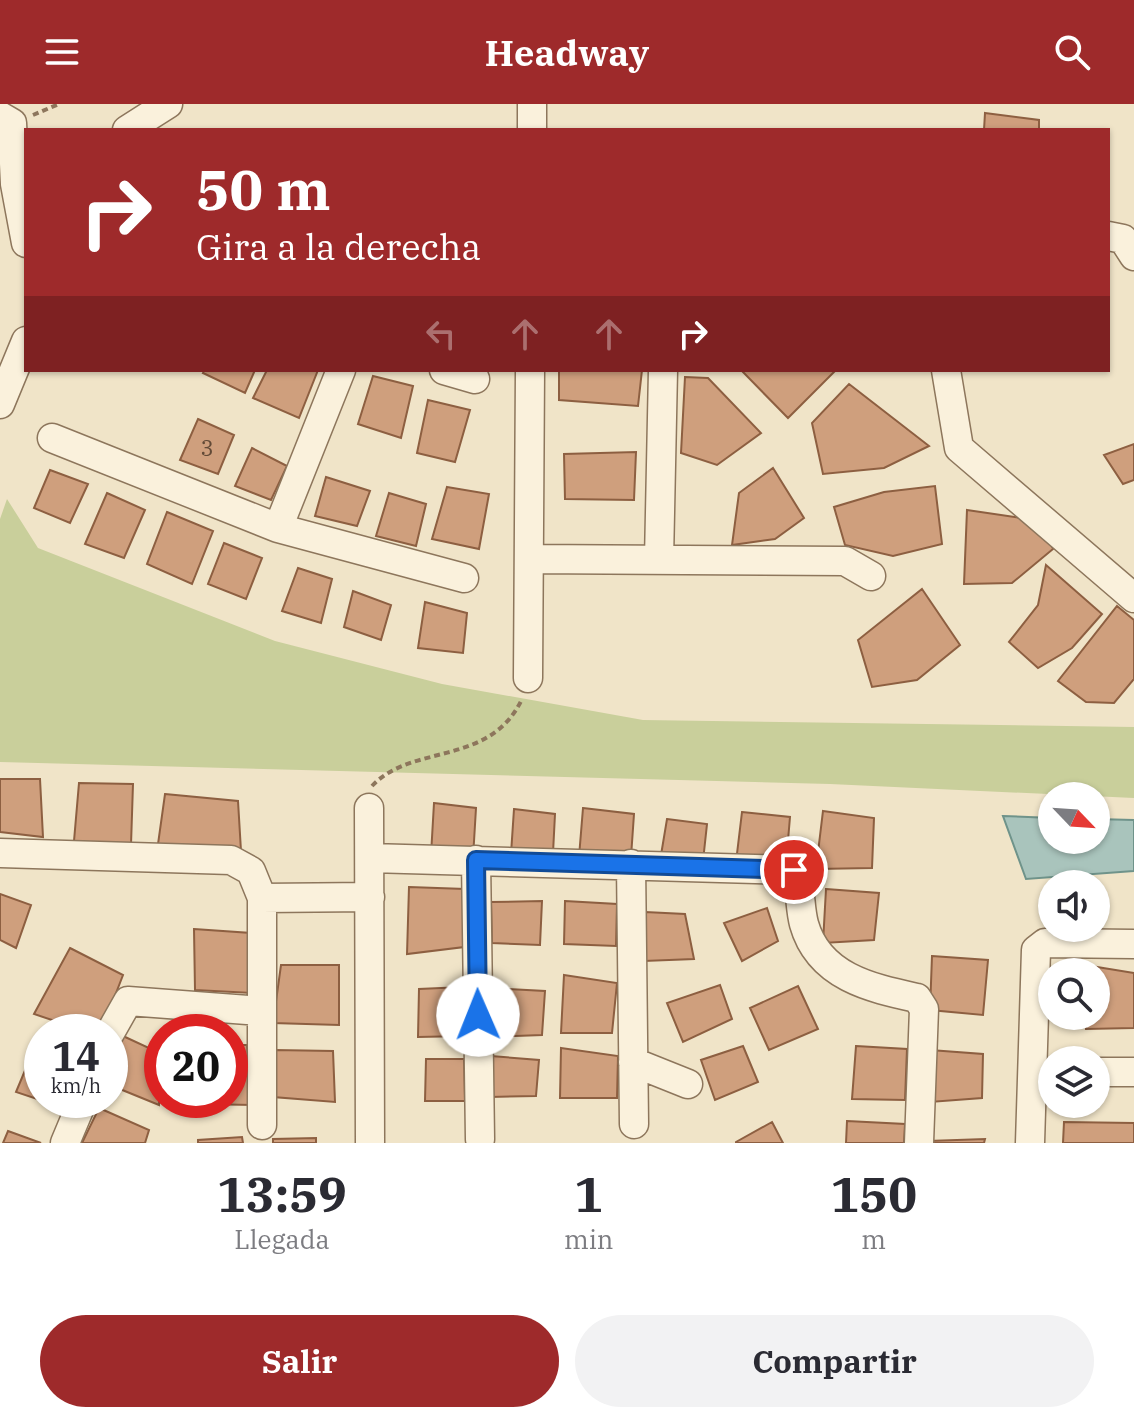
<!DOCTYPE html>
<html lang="es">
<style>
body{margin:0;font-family:"IBM Plex Serif",serif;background:#f2f2f3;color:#2b2b33;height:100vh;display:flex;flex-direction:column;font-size:30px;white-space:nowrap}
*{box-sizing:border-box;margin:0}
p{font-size:26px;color:#7c7c81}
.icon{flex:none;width:44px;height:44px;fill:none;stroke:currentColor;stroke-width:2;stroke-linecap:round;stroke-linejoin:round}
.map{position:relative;height:1039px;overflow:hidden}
.side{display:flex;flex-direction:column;background:#fff;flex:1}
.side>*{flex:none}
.hud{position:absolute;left:24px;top:24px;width:1086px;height:244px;border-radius:0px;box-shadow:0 2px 6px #0004;background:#9e2a2b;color:#fff;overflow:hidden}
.needle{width:52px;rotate:115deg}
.fabs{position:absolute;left:1038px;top:678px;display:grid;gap:16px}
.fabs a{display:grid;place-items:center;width:72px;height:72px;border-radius:50%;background:#fff;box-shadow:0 2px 6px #0004;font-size:40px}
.speed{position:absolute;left:24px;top:910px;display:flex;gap:16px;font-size:40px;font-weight:700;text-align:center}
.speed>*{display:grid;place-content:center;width:104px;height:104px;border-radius:50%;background:#fff;box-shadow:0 2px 6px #0004;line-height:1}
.speed small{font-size:20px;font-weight:400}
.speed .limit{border:12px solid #d22;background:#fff;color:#111}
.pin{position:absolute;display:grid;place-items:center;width:68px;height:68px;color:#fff;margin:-34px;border:4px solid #fff;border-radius:50%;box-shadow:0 2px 8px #0007}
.me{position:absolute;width:88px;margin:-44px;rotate:359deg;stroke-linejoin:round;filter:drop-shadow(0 0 6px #0008)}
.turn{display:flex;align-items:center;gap:28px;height:168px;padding:0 40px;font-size:36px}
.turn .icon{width:104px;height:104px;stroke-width:2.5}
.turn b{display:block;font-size:56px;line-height:68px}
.lanes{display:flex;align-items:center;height:76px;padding:0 40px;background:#0003;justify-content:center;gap:40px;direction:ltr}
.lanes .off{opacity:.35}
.eta{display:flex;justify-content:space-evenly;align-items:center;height:136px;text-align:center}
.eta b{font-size:48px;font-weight:700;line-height:56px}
.button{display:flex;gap:16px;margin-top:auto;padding:16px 40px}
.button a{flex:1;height:92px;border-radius:48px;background:#9e2a2b;color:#fff;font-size:32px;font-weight:700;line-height:92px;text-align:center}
.button a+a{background:#f2f2f3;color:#2b2b33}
header{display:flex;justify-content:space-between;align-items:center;height:104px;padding:0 40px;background:#9e2a2b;color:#fff;font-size:36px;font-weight:700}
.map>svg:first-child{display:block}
.green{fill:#c9cf9b}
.water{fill:#a9c4bc;stroke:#6f938a;stroke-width:2}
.building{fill:#cf9f7d;stroke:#8d5f41;stroke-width:2}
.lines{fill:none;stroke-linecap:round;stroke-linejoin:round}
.minor-casing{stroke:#8d765c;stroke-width:31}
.path{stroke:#8d765c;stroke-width:4;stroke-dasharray:6 4;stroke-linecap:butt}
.minor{stroke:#faf1dc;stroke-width:28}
.route-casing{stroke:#114b97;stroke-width:20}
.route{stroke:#1a73e8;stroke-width:14}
.labels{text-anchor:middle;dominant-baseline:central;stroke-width:6;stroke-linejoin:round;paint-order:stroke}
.number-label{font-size:22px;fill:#624a37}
</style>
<header><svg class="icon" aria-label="menu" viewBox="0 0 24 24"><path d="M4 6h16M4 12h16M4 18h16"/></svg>Headway<svg class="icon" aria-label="search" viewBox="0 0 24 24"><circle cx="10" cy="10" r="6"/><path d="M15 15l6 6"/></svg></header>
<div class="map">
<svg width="1134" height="1039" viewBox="0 0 1134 1039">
<rect width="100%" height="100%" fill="#f0e4c8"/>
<!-- green -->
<path class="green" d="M7,395L38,444L275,537L442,580L643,616L1134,623V694L830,680L0,658V415Z"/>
<!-- water -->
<path class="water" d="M1003,712L1052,714V736H1096V715L1134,716V767L1026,775Z"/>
<!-- building -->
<path class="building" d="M985,9L1039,16V26H984Z
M205,266H255L245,289L203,269Z
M267,266H318L299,314L253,294Z
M559,266H642L638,302L559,296Z
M741,266H836L788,314Z
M373,272L413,282L401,334L358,320Z
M685,273L708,274L761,329L717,361L681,349Z
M849,280L929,342L884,364L823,370L812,319Z
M428,296L470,306L455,358L417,349Z
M198,315L234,331L218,370L180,356Z
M1134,340V376L1123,380L1104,351Z
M252,344L287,362L271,396L235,382Z
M636,348L634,396L565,395L564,350Z
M773,364L804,414L775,435L732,441L739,389Z
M50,366L88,380L70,419L34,404Z
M326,373L370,387L357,422L315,412Z
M935,382L942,440L893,452L845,441L834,403L884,388Z
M447,383L489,390L479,445L432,435Z
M107,389L145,406L124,454L85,440Z
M389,389L426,400L416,442L376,432Z
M967,406L1042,417L1053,445L1012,479L964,480Z
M167,408L213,427L192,480L147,460Z
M224,439L262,454L246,495L208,480Z
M1046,461L1102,510L1072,544L1038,564L1009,538L1038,501Z
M298,464L332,475L321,519L282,507Z
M922,485L960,541L917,576L872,583L858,536Z
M353,487L391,501L381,536L344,523Z
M425,498L467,509L463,549L418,544Z
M1117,502L1134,516V575L1114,599L1086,598L1058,577Z
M0,675H40L43,733L0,728Z
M79,679L133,680L131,741L74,737Z
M165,690L238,697L241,747L158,740Z
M434,699L476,704L473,754L431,751Z
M583,704L634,710L631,753H579Z
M514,705L555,710L553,749L511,750Z
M823,707L874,714L872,764L816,765Z
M742,708L790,713L786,760L736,758Z
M667,715L707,720L703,757H660Z
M409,783L465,785L464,843L407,850Z
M826,785L879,789L874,836L823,839Z
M0,790L31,801L16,844L0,836Z
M542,797L540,841L492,839L491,798Z
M565,797L617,800L616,842L564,840Z
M767,804L778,837L742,857L724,819Z
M645,808L685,810L694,855L644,857Z
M194,825L251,829L252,889L195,886Z
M70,844L123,871L101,928H88L34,910Z
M932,852L988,856L983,911L930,906Z
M281,861H339V921L273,919Z
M1091,862L1134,869V924L1086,925L1087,912H1096V868H1091Z
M564,871L617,879L612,929H561Z
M720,881L732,915L683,938L667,899Z
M798,882L818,925L769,946L750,904Z
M463,883L465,932L418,933L419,885Z
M490,884L545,887L542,931L490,933Z
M123,932L162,950L159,1001L110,981V962Z
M39,933L42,934V996H74L70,1006L16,988Z
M230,941H247L253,1001L199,1000V996H230Z
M743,942L758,978L715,996L701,956Z
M856,942L907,945L905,996L852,995Z
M561,944L618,952L617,994H560Z
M274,946L333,947L335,998L273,993Z
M930,946L983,950L982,994L930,998Z
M491,952L539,956L536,992L490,993Z
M426,955H464L465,997H425Z
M99,1004L149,1026L145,1039H82Z
M847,1017L905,1020L904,1039H846Z
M772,1018L783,1039H736V1038Z
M1064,1018L1134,1019V1039H1063Z
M8,1027L41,1039H3Z
M242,1033L243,1039H198V1036Z
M316,1034V1039H273V1035Z
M985,1035L984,1039H927L928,1037Z"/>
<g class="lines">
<!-- minor casing -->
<g class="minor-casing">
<path id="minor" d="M0,12L12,19L15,80L26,139
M127,26L168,0
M532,26V0
M1108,132L1123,135L1134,152
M444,266L475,275
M946,266L959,344L1134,494
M0,300L26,237
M52,334L278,424L464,474
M278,424L341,266
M529,455L845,457L871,472
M659,456L663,266
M528,574L530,266
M369,704L370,1039
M0,749L231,756L251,767L262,794V1021
M370,754L794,766C802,786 799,801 804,820C819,873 871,884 917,894L924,905L919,1039
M476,756L480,1035
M631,760L634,1020
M262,794L370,793
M110,929L128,897L261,907
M633,958L688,980
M1097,968H1134
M65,1039L83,996
M1030,1039L1036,846L1045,839L1134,840"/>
</g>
<!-- path -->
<path class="path" d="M33,11L59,0
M372,682C412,639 490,663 522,595"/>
<!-- minor -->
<use href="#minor" class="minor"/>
</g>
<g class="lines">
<!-- route casing -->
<g class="route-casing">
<path id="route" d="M478,911L476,756L794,766"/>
</g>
<!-- route -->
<use href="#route" class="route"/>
</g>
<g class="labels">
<!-- number labels -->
<g class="number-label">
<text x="207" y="343">3</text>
</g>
</g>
</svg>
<div class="fabs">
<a><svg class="needle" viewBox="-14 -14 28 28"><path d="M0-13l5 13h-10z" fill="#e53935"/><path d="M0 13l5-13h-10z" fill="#7c7c81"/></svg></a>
<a><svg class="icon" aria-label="sound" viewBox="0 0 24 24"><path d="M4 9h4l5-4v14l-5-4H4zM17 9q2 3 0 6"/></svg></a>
<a><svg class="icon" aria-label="search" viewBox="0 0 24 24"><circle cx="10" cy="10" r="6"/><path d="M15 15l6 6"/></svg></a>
<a><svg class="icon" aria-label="layers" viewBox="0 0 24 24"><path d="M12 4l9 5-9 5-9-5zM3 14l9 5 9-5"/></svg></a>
</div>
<div class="speed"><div>14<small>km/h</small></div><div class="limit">20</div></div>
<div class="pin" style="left:794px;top:766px;background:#d93025"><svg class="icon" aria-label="arrive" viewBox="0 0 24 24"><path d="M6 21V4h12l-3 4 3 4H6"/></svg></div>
<svg class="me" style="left:478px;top:911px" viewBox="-20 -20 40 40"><circle r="19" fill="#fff"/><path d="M0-13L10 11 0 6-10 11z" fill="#1a73e8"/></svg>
<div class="hud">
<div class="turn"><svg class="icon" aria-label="right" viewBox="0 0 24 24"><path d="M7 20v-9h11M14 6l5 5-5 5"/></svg><div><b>50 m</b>Gira a la derecha</div></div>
<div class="lanes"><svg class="icon off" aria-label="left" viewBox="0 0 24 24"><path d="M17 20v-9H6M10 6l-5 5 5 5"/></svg><svg class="icon off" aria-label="ahead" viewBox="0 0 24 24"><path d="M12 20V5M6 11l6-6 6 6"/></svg><svg class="icon off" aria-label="ahead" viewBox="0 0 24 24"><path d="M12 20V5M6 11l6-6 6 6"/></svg><svg class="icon" aria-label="right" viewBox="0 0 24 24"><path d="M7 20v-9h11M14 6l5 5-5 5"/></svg></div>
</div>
</div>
<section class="side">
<div class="eta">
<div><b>13:59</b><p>Llegada</p></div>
<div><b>1</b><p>min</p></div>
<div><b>150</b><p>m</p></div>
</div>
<div class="button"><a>Salir</a><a>Compartir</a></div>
</section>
